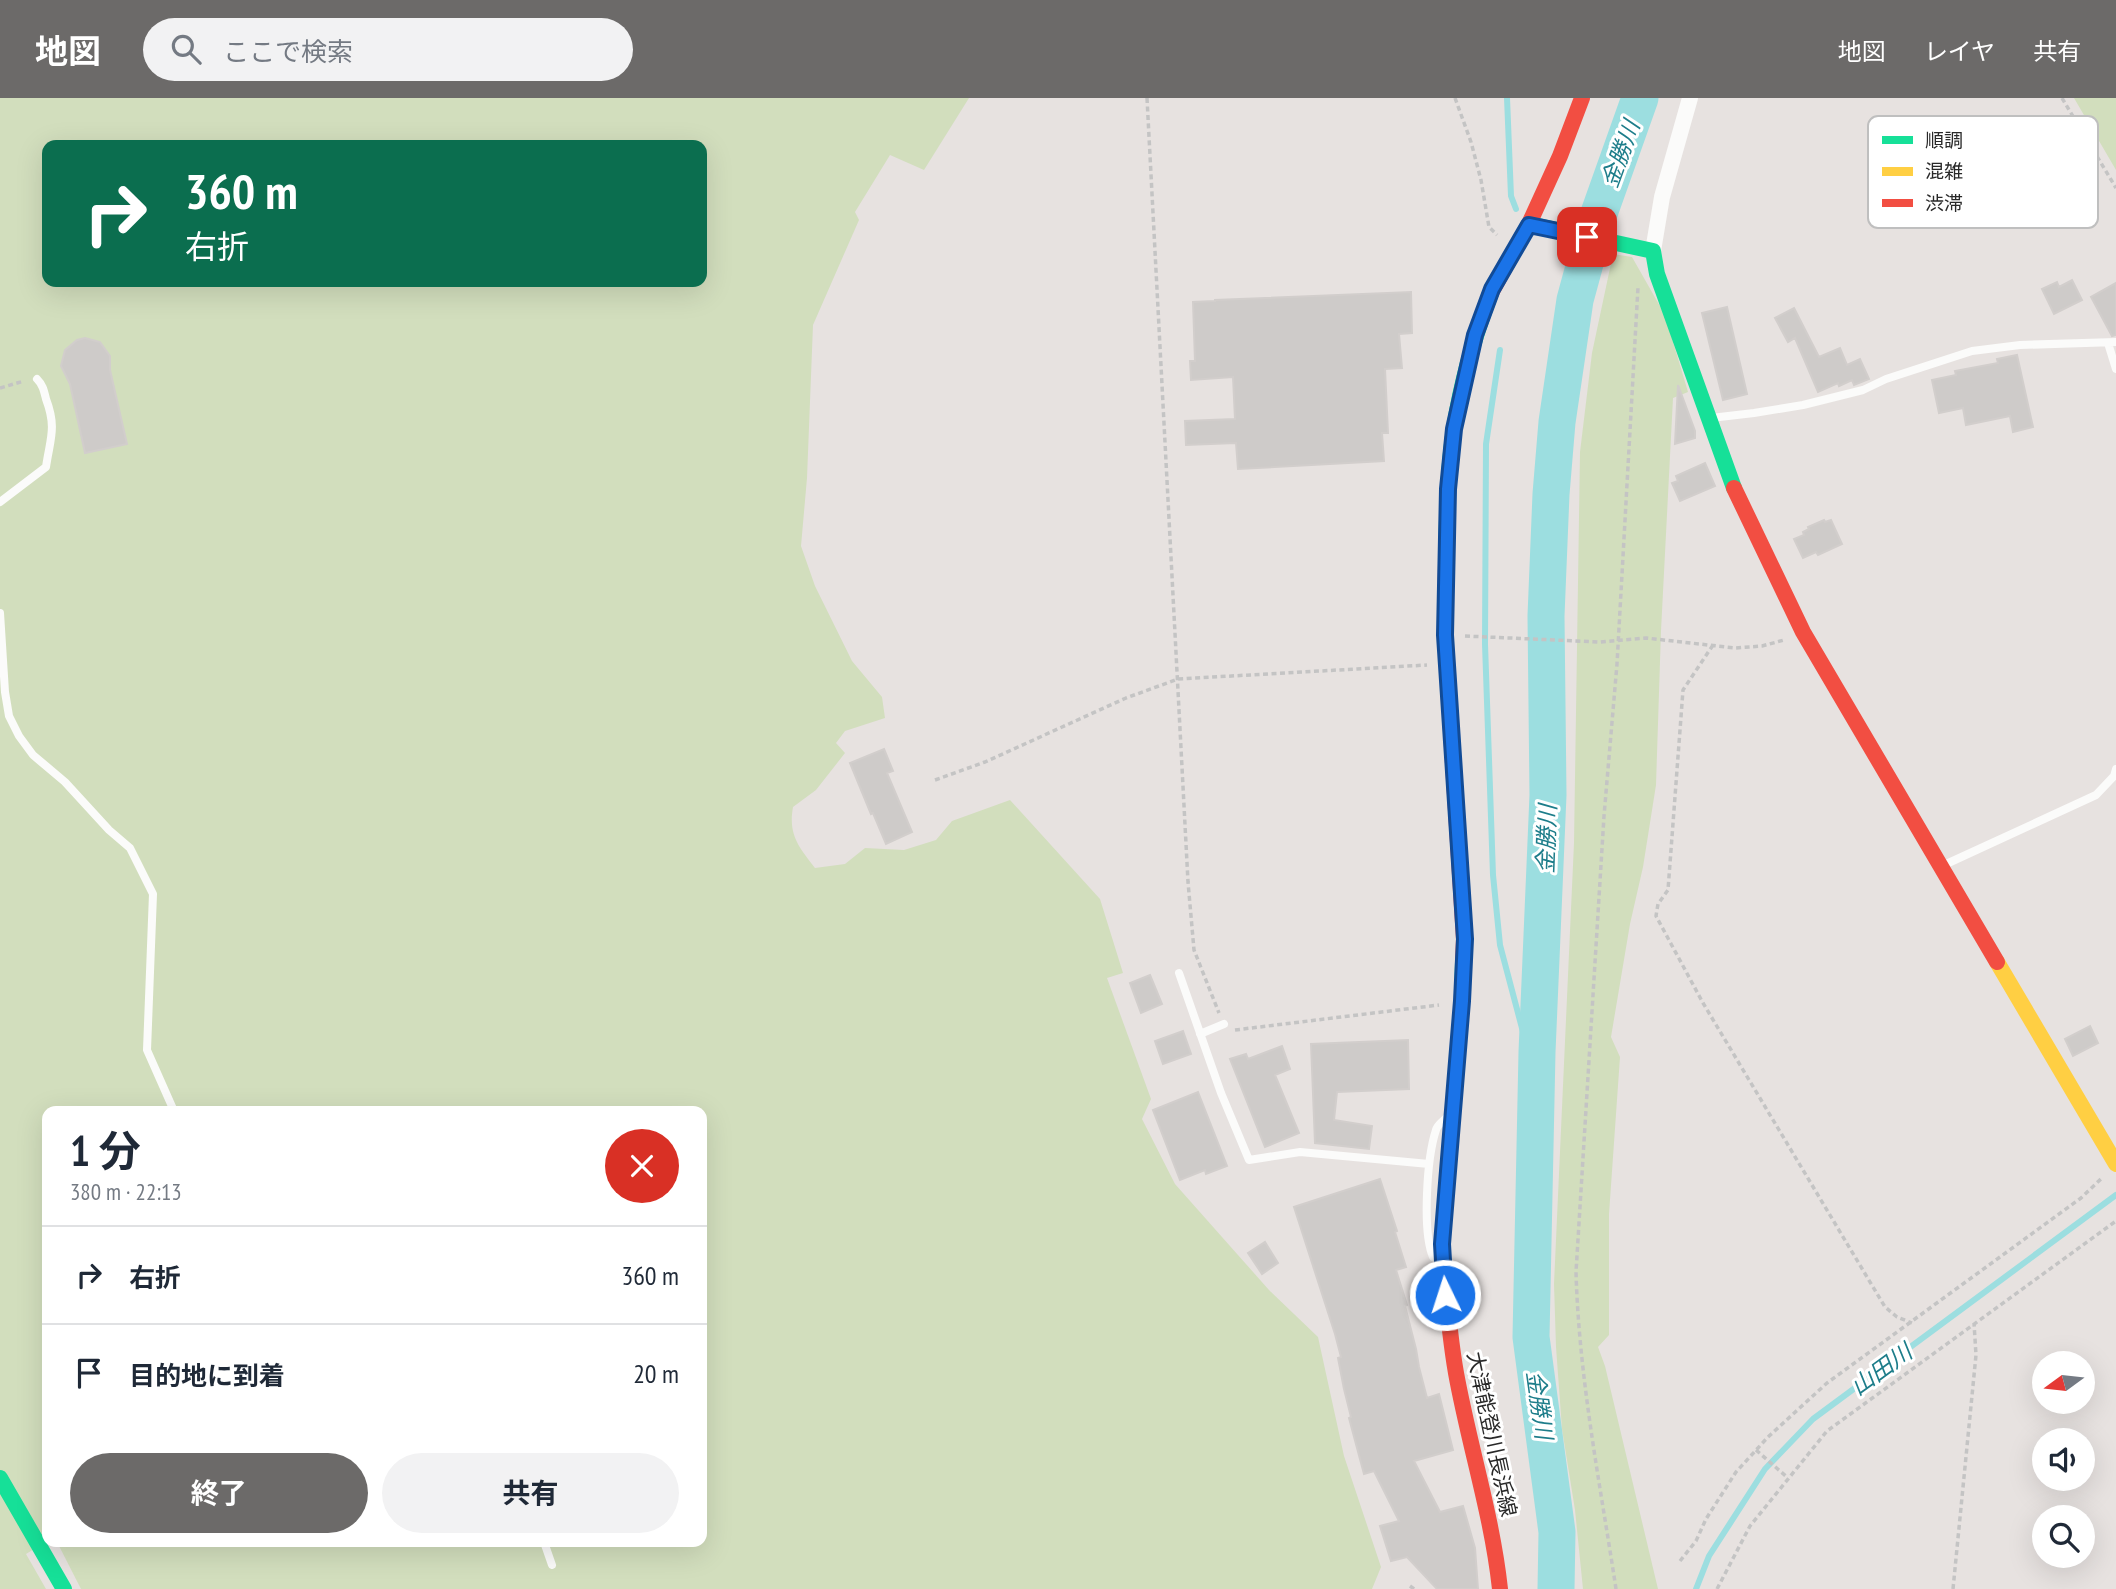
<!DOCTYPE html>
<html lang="ja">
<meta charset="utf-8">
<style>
body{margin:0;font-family:"PT Sans Narrow","Noto Sans JP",sans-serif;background:#f2f2f3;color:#1f2937;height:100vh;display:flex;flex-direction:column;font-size:26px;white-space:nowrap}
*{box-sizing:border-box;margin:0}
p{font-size:23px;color:#747a83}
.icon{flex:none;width:38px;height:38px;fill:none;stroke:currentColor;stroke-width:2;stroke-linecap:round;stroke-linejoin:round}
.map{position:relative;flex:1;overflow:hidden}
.panel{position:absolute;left:42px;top:1008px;width:665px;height:441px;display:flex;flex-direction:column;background:#fff;border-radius:14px;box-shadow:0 7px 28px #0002}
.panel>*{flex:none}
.hud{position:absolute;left:42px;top:42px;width:665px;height:147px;border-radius:14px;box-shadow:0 7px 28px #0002;background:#0b6e4f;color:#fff;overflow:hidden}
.needle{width:46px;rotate:255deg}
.controls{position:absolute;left:2032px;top:1253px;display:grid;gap:14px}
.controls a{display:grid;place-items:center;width:63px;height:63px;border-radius:50%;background:#fff;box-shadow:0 7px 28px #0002;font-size:35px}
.pin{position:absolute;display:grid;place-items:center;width:60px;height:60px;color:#fff;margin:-30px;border-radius:14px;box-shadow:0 4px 10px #0006}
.me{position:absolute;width:77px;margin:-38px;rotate:356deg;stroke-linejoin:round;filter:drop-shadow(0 0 5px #0008)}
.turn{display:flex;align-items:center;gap:24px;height:147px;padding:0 28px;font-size:32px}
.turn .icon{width:91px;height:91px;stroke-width:2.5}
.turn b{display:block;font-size:49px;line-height:60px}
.round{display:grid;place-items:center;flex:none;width:74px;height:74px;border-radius:37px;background:#f2f2f3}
.overview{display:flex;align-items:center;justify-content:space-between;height:119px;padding:0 28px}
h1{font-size:42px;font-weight:700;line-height:52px}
.button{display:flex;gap:14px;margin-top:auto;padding:14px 28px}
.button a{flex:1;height:80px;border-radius:42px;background:#6c6a69;color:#fff;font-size:28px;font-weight:700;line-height:80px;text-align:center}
.button a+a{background:#f2f2f3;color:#1f2937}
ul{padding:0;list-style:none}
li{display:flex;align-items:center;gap:21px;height:98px;padding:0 28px;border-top:2px solid #e0e1e3}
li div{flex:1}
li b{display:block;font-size:26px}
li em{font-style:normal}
header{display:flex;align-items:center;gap:42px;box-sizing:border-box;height:98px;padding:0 35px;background:#6c6a69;color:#fff}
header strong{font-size:33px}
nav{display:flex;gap:38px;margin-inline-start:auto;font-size:24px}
.search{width:490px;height:63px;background:#f2f2f3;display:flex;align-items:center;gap:18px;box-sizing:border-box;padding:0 24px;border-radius:38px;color:#747a83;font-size:26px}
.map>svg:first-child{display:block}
.green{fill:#d2debd;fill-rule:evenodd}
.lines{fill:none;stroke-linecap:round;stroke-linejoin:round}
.stream{stroke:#9cdee0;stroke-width:6}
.river{stroke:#9cdee0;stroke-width:37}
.building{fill:#cecbc9;stroke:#d2cecc;stroke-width:2}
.path{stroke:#c4c4c4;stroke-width:3.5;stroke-dasharray:5 3.5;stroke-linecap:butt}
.lane{stroke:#fbfbfa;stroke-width:8}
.street{stroke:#fbfbfa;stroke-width:16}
.fast{stroke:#16e098;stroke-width:16}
.slow{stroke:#ffcf43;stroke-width:16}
.jam{stroke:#f24e42;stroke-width:16}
.route-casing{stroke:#114b97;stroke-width:18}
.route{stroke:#1a73e8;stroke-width:12}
.labels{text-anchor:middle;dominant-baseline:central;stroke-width:6;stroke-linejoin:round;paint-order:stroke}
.street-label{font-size:21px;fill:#292929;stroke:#fff}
.water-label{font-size:23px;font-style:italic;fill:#1d7d8a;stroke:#fff}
.key{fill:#fff;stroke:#bfbfbf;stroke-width:2}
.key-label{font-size:19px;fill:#292929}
</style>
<header>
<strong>地図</strong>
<div class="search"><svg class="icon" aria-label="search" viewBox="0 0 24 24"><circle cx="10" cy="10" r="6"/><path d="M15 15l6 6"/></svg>ここで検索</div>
<nav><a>地図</a><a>レイヤ</a><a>共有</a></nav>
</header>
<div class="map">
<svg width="2116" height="1491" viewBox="0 0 2116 1491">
<rect width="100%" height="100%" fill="#e7e2e0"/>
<!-- green -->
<path class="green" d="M0,0H969L924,72L890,57L855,114L859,122L813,227L807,380L801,448L815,488L852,563L882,599L885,620L845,633L836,645L845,655L816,692L793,709C788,737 799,749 815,770L845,766L865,750L904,752L936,742L952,723L1010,702L1100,801L1123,875L1107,880L1151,1001L1142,1021L1175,1086L1269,1192L1318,1239L1344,1358L1381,1469L1372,1491H81L57,1444H702V1013H47V1443L26,1456L46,1491H0ZM47,47H702V184H47Z
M2074,0H2116V72Z
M1613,156L1632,159L1665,217L1688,294L1673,300L1661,533L1656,687L1643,769L1630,826L1611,939L1620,959L1609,1116V1237L1598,1249L1605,1268L1658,1491H1583L1575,1412L1562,1331L1556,1249L1554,1186L1574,745L1580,354L1592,255Z"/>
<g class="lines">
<!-- stream -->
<path class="stream" d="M1507,0L1511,98L1516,111
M1500,252L1486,346L1485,546L1493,777L1500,847L1536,983
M1696,1491L1709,1458L1765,1371L1813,1321L2116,1097"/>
<!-- river -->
<path class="river" d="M1556,1491L1557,1434L1531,1239L1537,954L1548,697L1546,518L1551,396L1557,324L1575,202L1597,121L1640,0"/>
</g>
<!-- building -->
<path class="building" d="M2072,182L2082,202L2054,216L2042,191L2057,184L2059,189Z
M2116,185V237L2112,238L2091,199Z
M1411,194L1412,235L1399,236L1402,270L1385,271L1388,335H1382L1384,363L1238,371L1236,345L1186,347L1185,323L1235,321L1233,279L1191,282L1190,263H1195L1193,204L1215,203V202Z
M1727,209L1747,296L1723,302L1702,215Z
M1794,210L1819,259L1840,250L1847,267L1860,261L1869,281L1854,287L1852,282L1839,288L1838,285L1818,294L1795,240L1788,244L1775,220Z
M85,240L100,244L110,258V272L127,346L85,355L70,286L61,268L65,252L77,242Z
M2017,257L2033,329L2013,334L2010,318L1966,327L1963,310L1939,315L1932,282L1956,277L1955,273L1998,265L1997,261Z
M1678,287L1695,333V340L1675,346Z
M1705,365L1715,388L1680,403L1672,385L1678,383L1676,378Z
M1824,422L1825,424L1831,422L1842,446L1818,457L1816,454L1803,460L1794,441L1804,437L1803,434L1809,431L1808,429Z
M884,651L893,673L887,675L912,734L886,746L873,715L871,716L850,665Z
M1150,877L1162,906L1141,915L1130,885Z
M2090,928L2098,945L2073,958L2065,941Z
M1183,933L1191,956L1163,966L1155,943Z
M1408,942L1409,991L1337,994L1334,1022L1372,1028L1369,1051L1315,1045L1311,946Z
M1282,948L1290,971L1275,977L1299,1035L1265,1049L1230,961L1246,956L1248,961Z
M1198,994L1227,1068L1206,1076L1205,1072L1180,1082L1153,1012Z
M1380,1081L1397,1133L1395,1134L1406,1169L1396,1172L1407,1207L1405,1208L1416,1251L1419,1269L1427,1300L1439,1296L1453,1352L1414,1363L1440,1414L1463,1408L1475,1450L1478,1491H1437L1407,1459L1391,1463L1380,1428L1399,1423L1374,1373L1364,1376L1349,1320L1351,1319L1344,1291L1338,1260L1341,1259L1335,1236L1294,1109Z
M1265,1144L1278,1165L1262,1176L1248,1155Z"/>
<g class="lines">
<!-- path -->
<path class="path" d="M1147,0L1188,784L1194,852L1219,915
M1455,0L1471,44L1481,82L1489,129L1497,137
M2062,0L2116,90
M0,290L24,283
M1465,538L1600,544L1646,540L1735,550L1762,548L1784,542
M1713,547L1683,592L1668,792L1658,806L1656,818L1703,905L1885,1209L1897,1219L1912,1225
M935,682L985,664L1126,600L1178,581L1427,567
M1235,932L1439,907
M1756,1352L1788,1380
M1680,1463L1696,1443L1706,1421L1736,1374L1768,1339L1827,1285L2081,1100L2103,1079
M1410,1488L1414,1491
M1616,1491C1600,1385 1579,1281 1576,1174L1604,718L1617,566L1638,189
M1717,1491L1750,1428L1827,1333L2116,1123
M1953,1491L1976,1257L1974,1225"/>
<!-- lane -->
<path class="lane" d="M2108,245L2116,271
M1711,320L1754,315L1803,307L1863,292L1886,281L1972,253L2020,247L2116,244
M0,404L46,369C50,341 57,330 46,301C44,293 43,287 37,281
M0,515L5,594L9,618L19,638L33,657L65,684L109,732L130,750L153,796L147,952L174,1013
M1944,767L2096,697L2114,678L2116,671
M1179,875L1221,995L1249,1062L1300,1054L1429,1066
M1200,936L1224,926
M1433,1159C1422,1133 1427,1059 1436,1032C1437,1027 1442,1024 1446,1020
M544,1444L552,1467"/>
<!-- street -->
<path class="street" d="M1653,153L1662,99L1690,0"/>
<!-- fast -->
<path class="fast" d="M1529,126L1653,153L1657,176L1734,390
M1446,467C1447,422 1447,376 1454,331C1461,285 1474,239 1491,195
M1444,1173L1442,1146L1462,903L1463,864
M0,1380L64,1491"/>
<!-- slow -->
<path class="slow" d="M1997,864L2116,1066"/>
<!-- jam -->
<path class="jam" d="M1491,195L1529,126L1560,58L1582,0
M1734,390L1803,534L1997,864
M1446,467L1445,537L1464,841L1463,864
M1444,1173C1447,1207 1450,1241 1456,1275C1469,1347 1492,1417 1500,1491"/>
</g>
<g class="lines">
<!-- route casing -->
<g class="route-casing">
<path id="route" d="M1445,1197L1442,1146L1462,903L1465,841L1445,537L1448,391L1454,331L1475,237L1492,191L1529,127L1587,139"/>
</g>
<!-- route -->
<use href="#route" class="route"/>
</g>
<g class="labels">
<!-- street labels -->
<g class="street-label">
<text transform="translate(1492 1336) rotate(78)">大津能登川長浜線</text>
</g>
<!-- water labels -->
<g class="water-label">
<text transform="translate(1620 56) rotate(-70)">金勝川</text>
<text transform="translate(1546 741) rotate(-88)">金勝川</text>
<text transform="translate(1881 1271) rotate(-36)">山田川</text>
<text transform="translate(1540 1307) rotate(82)">金勝川</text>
</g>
</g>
<!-- legend -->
<rect x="1868" y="18" width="230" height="112" rx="10" class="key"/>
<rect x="1882" y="38" width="31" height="8" fill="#16e098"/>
<rect x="1882" y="69" width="31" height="9" fill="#ffcf43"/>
<rect x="1882" y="101" width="31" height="8" fill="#f24e42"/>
<g class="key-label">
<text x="1925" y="49">順調</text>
<text x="1925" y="80">混雑</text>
<text x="1925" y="112">渋滞</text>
</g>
</svg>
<div class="controls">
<a><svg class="needle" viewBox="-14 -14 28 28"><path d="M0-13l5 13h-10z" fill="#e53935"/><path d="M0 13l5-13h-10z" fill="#747a83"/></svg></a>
<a><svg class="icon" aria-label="sound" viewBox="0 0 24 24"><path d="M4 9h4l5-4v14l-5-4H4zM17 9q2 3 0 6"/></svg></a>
<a><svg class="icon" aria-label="search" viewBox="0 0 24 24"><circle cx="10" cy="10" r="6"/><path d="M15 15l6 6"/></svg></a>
</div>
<div class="pin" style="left:1587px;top:139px;background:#d93025"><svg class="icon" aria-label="arrive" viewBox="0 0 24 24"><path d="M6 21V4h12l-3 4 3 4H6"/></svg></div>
<svg class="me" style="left:1445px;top:1197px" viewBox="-20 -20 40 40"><circle r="17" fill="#1a73e8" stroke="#fff" stroke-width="3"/><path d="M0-11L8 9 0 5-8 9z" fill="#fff"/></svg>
<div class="hud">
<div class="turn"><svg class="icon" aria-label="right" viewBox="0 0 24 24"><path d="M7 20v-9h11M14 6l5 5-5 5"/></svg><div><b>360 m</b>右折</div></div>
</div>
<section class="panel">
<div class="overview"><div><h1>1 分</h1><p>380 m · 22:13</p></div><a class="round" style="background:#d93025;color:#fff"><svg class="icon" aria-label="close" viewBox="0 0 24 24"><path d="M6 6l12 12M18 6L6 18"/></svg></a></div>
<ul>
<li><svg class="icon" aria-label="right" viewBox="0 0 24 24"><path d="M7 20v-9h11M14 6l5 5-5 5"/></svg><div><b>右折</b></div><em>360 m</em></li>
<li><svg class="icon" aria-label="arrive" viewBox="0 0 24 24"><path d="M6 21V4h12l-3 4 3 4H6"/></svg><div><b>目的地に到着</b></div><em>20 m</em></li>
</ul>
<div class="button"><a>終了</a><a>共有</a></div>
</section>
</div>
